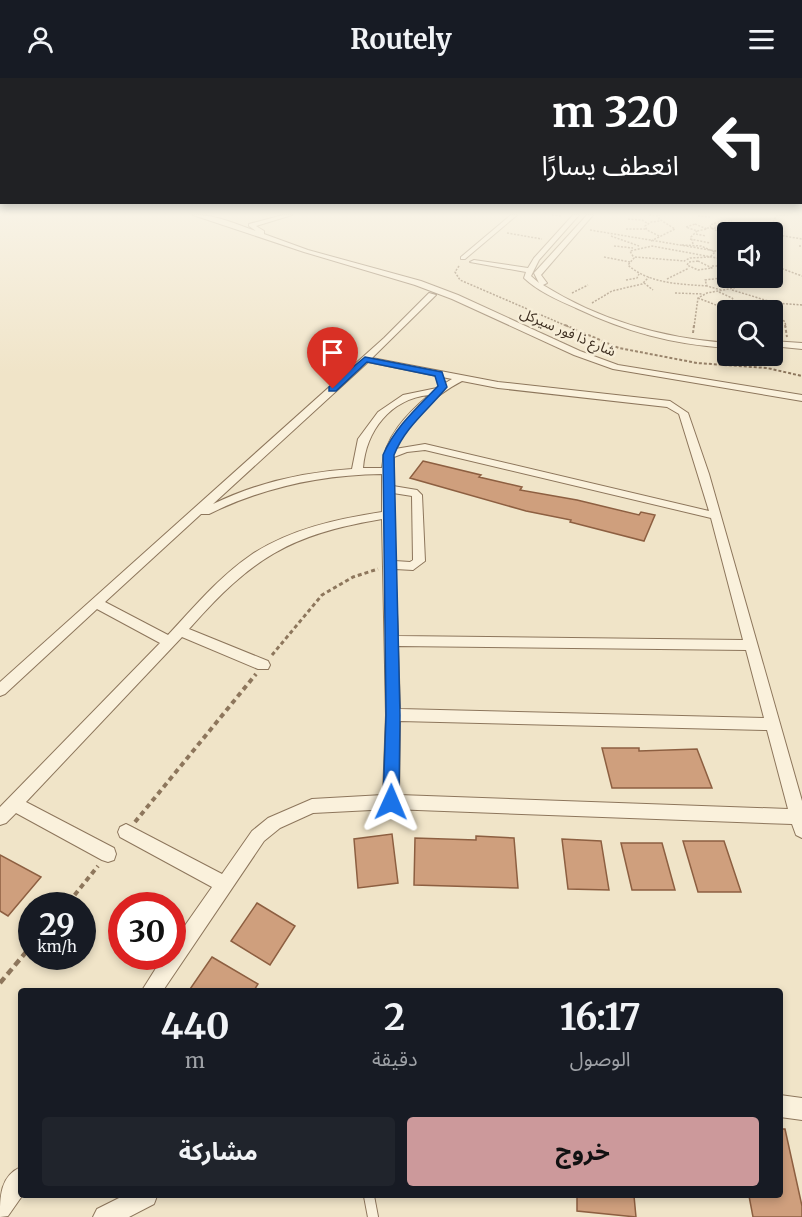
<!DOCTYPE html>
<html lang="ar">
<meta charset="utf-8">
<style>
body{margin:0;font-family:Merriweather,"Noto Sans Arabic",serif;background:#20242c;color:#f1f3f6;direction:rtl;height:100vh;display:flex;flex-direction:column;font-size:22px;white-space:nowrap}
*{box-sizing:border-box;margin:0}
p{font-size:20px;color:#9ea1a6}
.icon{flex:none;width:33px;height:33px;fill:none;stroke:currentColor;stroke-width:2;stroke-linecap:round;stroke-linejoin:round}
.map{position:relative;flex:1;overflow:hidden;direction:ltr}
.details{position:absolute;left:18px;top:910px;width:765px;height:210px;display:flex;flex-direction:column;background:#171b24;border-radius:6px;box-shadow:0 3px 9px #0003;direction:rtl}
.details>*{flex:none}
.top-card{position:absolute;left:0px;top:0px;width:802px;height:126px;box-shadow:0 3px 9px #0003;direction:rtl;background:#202124;color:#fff;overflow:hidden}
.tools{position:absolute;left:717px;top:144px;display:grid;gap:12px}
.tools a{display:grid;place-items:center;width:66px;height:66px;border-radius:6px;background:#171b24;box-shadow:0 3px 9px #0003;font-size:30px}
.speed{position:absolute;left:18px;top:814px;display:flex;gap:12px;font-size:30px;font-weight:700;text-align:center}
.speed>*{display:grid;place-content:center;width:78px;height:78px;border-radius:50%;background:#171b24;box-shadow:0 3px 9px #0003;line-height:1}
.speed small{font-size:15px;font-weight:400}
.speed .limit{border:9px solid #d22;background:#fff;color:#111}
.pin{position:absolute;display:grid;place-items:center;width:51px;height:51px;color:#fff;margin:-62px -26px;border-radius:50% 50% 50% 0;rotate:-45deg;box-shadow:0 0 6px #0007}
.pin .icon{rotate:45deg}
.me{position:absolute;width:66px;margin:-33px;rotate:1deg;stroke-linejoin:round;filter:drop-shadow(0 0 4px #0008)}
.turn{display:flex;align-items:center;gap:21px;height:126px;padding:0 24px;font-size:27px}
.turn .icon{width:78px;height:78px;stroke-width:2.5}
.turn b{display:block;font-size:42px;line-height:51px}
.eta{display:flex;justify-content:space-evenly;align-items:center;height:102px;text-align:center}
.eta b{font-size:36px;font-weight:700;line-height:42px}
.action{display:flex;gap:12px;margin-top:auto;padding:12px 24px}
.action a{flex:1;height:69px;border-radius:6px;background:#cc999b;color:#111;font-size:24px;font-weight:700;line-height:69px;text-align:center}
.action a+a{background:#20242c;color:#f1f3f6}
header{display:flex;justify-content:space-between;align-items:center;height:78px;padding:0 24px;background:#171b24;font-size:27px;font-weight:700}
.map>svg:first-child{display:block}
.building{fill:#cf9f7d;stroke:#8d5f41;stroke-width:1.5}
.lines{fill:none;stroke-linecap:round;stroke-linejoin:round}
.service-casing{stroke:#8d765c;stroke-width:12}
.minor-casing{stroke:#8d765c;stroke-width:2}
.path-far4{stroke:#8d765c;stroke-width:1.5;stroke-dasharray:2 1.5;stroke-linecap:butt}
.path-far3{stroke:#8d765c;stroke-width:2;stroke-dasharray:3 2;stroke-linecap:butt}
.path-far2{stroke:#8d765c;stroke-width:3;stroke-dasharray:4 3;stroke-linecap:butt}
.path-far1{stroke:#8d765c;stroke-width:4;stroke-dasharray:5 4;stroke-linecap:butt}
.path{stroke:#8d765c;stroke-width:4.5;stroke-dasharray:7 4.5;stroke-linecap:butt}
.service{stroke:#faf1dc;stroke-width:10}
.minor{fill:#faf1dc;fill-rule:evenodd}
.route{fill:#1a73e8;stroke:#114b97;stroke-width:1.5}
.labels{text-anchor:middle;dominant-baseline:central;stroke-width:5;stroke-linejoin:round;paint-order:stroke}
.far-street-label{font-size:14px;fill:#3d2e20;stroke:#f7eed8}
</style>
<header><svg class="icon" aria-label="menu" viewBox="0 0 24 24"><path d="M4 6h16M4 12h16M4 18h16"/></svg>Routely<svg class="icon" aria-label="person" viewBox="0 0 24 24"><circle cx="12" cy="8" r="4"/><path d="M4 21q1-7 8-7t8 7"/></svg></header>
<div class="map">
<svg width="802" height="1139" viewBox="0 0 802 1139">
<rect width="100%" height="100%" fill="#f0e4c8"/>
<!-- building -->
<path class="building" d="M423,383L481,397L479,399L522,409L520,412L577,422L639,437L641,434L655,437L644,463L570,444L571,442L526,433L410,400Z
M602,670H639V673L697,671L712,710H612Z
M392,756L398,805L358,810L354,761Z
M476,758L514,760L518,810L414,807L415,760L476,762Z
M562,761L601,763L609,812L568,811Z
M683,763H724L741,814H698Z
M621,765H662L675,812H632Z
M0,777L41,799L8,838L0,833Z
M257,825L295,848L270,887L231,863Z
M212,879L258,906L253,914H188Z
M780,1051H785L802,1128V1139H753L749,1118H780Z
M577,1118H634L636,1139L577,1133Z"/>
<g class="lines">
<!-- service casing -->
<g class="service-casing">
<path id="service" d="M369,1118L373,1139"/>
</g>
<!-- minor casing -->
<g class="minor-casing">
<path id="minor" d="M193,137C214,136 236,146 256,153L249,148V146L283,137H292L256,148L264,153V156L308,172L421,203L458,217L580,273L618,287L802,317V323L613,291L574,277L452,221L415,207L304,174Z
M511,137H517L465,181H461V179Z
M573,137H579L539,182L531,198L539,205L534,195L587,137H593L541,197L547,205L543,207C599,242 662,260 728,265V270C671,266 627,254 576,230C558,222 539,214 524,200L526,194L470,184L474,182L528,190L534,180Z
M429,215L436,217L372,280L498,304L670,323L688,335L709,396L802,723V760L796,757L792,746L391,731L313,735L280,750L264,763L162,914H141L163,879H172V866L212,809L120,759L118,754L120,749L126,746L132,749L222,796L252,753L268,740L312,721L383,717L386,637L382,441C288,457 252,480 189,551L268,583L270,587L268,591H258L182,559L26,724L114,770L116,776L114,782L108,784L102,782L16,735L6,745L0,747V729L160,565L97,531L5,616L0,618V604L384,260ZM368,284L452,301L437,310L403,317L378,334L358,361L352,391C304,394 256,405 213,426ZM462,303L498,310L667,329L679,336L709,433L425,366L395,371C407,342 435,317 462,303ZM429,317C407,336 384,359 382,390H363C366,353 390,321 429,317ZM425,372L711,440L743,562L398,558L395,491L413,492L425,483L422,417L417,412L393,408L394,379L407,374ZM382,396V434C337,441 290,451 251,477C219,499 194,529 168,557L105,524L201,436H209C264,409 320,397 382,396ZM393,415L412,418L413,482L410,484L395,483ZM398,568L746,572L764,640L400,631ZM400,643L767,652L788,731L399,717Z
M772,263L802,265V271L772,268Z
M780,1017L802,1020V1042L780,1039Z
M21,1089L22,1118L8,1138L0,1139C0,1119 0,1098 21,1089Z
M123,1118H157L154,1126L129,1139H93L97,1131Z"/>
</g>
<!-- path-far4 -->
<path class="path-far4" d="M552,137L562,138
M649,137L658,138
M698,138L710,139
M628,141L642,142L647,145
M695,146L707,151L697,153L686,149Z
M707,150H735L766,154
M626,151H646
M590,152L728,175
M720,154L711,150L710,147L721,143H732
M769,154L776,138L788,137
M507,155L542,161
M696,156L706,158
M772,156L802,161
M611,158L639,168
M659,158L647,152L645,148L651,144L660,143
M690,161L710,165
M651,163L675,151L659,141V137
M693,166L691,159L697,153
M682,167L701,168L715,174L710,179L690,180L684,183
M614,168L633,170
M799,168H802
M604,179L630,184
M635,179L685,183
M698,183L712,190L698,192L687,187L689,184Z
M772,187L802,198
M459,188L455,194L460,202L569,249
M712,188H728
M667,201L689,190
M626,202L637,200L639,196
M644,205L653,212
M707,208C681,206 649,206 628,187L634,180L630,173L652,168L728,182
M732,212L775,225L802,227
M719,214L732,220L736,225
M572,215L588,207
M675,215L703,216
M698,220L716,227
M770,224L769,229L785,244L786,249
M592,225L612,213L642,206L649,199
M756,231L769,227
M694,249L698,220L707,215L734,210L736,207L722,200L705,202L707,208L721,212"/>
<!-- path-far3 -->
<path class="path-far3" d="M565,247L619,270L697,285L767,290L802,298
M785,247L787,259
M693,255L694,247"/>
<!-- path-far2 -->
<path class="path-far2" d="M272,577L322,517L353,499L378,491"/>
<!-- path-far1 -->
<path class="path-far1" d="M135,744L256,596
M69,824L98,788"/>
<!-- path -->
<path class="path" d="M65,828L70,822
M0,905L32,867"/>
<!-- service -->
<use href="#service" class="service"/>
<!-- minor -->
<use href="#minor" class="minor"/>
</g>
<!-- sky -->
<linearGradient id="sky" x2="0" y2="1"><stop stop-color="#8fbad6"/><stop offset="0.46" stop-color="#f8f3e6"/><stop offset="1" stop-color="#f8f3e6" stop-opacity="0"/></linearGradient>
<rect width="802" height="296" fill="url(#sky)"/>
<!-- route -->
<path class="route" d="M365,279L442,294L447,309C428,332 405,349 394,377L400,637L399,724L397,729L391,732L385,729L383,724L386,637L383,377C395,349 417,330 438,308L435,298L367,284L336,313H329V309Z"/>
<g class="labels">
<!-- far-street labels -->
<g class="far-street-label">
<text transform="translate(568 254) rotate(23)">شارع ذا فور سيركل</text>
</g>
</g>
</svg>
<div class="tools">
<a><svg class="icon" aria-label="sound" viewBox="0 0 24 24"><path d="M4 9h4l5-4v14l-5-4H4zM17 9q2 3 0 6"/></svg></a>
<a><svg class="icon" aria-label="search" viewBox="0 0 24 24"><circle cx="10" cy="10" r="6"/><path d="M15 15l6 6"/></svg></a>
</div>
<div class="speed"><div>29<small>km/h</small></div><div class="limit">30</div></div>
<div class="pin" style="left:333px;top:311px;background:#d93025"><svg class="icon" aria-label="arrive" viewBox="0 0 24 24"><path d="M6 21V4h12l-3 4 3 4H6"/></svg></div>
<svg class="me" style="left:391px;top:724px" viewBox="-20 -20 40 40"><path d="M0-17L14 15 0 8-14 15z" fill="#1a73e8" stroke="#fff" stroke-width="4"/></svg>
<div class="top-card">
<div class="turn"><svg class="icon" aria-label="left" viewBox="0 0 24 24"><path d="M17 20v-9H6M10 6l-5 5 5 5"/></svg><div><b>320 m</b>انعطف يسارًا</div></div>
</div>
<section class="details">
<div class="eta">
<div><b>16:17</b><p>الوصول</p></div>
<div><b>2</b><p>دقيقة</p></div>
<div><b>440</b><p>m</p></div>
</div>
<div class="action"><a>خروج</a><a>مشاركة</a></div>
</section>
</div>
